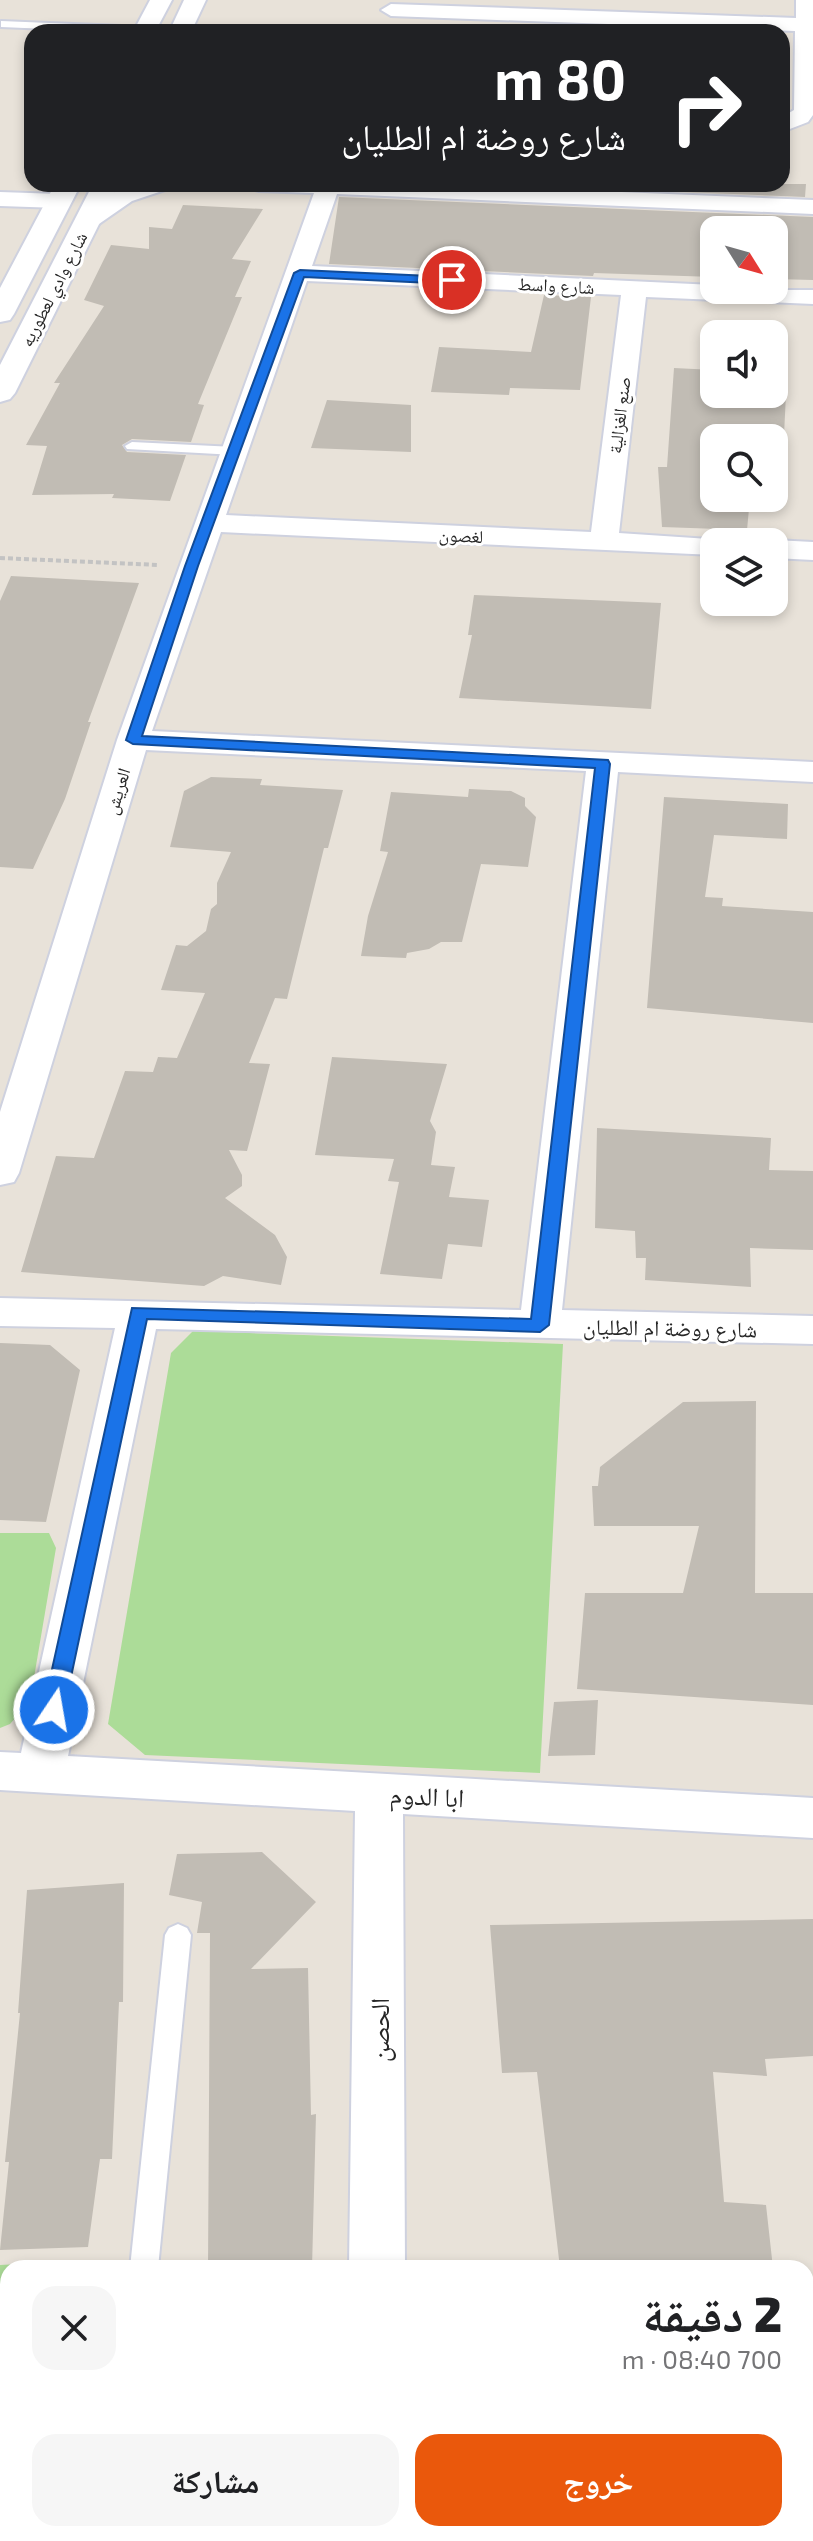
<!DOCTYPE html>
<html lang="ar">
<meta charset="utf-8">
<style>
body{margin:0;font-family:"Exo 2","Noto Naskh Arabic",sans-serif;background:#f6f6f6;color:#202124;direction:rtl;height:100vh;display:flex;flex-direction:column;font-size:30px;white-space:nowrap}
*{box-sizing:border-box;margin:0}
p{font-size:26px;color:#757577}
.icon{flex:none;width:44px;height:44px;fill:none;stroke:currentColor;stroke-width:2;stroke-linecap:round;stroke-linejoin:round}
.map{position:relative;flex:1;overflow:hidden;direction:ltr}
.drawer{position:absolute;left:0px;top:2260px;width:814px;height:282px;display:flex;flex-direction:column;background:#fff;border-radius:24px 24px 0 0;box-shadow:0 4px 12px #0003;direction:rtl}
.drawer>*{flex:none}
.banner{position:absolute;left:24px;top:24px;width:766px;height:168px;border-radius:24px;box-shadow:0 4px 12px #0003;direction:rtl;background:#202124;color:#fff;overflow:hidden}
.needle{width:52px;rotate:127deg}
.controls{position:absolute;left:700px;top:216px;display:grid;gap:16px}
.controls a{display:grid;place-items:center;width:88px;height:88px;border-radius:16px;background:#fff;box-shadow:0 4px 12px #0003;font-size:40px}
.pin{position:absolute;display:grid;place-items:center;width:68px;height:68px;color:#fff;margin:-34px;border:4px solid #fff;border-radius:50%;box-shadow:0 2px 8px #0007}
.me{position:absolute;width:88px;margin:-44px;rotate:12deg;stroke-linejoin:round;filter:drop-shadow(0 0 6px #0008)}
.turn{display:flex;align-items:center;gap:28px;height:168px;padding:0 32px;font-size:36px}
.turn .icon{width:104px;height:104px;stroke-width:2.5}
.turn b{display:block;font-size:56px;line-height:68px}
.round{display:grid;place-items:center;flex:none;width:84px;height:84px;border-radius:24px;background:#f6f6f6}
.overview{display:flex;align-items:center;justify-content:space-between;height:136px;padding:0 32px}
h1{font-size:48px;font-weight:800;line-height:60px}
.action{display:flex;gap:16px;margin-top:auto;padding:16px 32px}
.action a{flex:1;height:92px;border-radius:24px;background:#ea580c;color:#fff;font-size:32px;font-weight:800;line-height:92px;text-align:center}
.action a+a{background:#f6f6f6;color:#202124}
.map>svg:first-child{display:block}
.green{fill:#acdc98}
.building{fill:#c1bcb4}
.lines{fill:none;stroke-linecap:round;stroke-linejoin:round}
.lane-casing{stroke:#ced1df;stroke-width:4}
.street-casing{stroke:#ced1df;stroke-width:4}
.secondary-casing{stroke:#ced1df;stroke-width:4}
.path{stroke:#c3c3c3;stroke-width:4;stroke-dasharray:5 3;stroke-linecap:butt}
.lane{fill:#fff;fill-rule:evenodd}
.street{fill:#fff;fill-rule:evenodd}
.secondary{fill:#fff;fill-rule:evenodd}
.route{fill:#1a73e8;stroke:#114b97;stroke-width:2}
.labels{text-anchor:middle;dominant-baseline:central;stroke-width:6;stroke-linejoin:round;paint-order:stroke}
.far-street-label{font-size:18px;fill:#272727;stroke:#fff}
.street-label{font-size:22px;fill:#272727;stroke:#fff}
.near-street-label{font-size:26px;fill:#272727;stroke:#fff}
</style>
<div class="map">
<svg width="813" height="2541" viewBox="0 0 813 2541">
<rect width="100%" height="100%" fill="#e8e2d9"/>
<!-- green -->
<path class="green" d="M193,1331L563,1344L540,1773L145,1755L108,1724L171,1353Z
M0,1533H49L56,1548L30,1701L10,1724L0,1728Z
M94,2260V2268H8V2417H0V2265Z"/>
<!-- building -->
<path class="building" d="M598,184H806L805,197L585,188Z
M339,197L813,217V280L774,279V230H714V277L594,273L593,276L329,264Z
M183,205L263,209L232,259L251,261L235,297H242L198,404L204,405L191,442L132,439L122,445L127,452L186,455L170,501L112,498L114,494L32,495L47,446L26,445L60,383H54L104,306L84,300L111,245L149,249V227L172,229Z
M544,295L591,297L580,390L510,388L509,395L431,392L439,347L531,352Z
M674,368L714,370V394H786L784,435L714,432V498H750L747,530L662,527L658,467H667Z
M327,400L411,405V452L311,448Z
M11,576L139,583L88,722H91L65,799L33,869L0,867V601Z
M474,595L661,603L651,709L459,698L472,635H468Z
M211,777L262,779L260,785L343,790L328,848H324L287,999L275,998L249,1063L270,1064L247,1151L229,1150L242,1175V1186L225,1198L275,1235L287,1257L281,1285L223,1276L204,1286L21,1272L56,1156L94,1158L125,1071L153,1072L158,1057L177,1058L205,993L161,990L176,945L187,946L206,931L211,909L217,904V883L231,852L170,847L184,791Z
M469,789L511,791L525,798V806L536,817L528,867L481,864L462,942H441L429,949L407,953L406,958L361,956L368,916L388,852L380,851L391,792L468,797Z
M664,797L788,804L787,839L714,835L705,897L723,898L722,906L813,912V1023L647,1008Z
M332,1057L447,1064L430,1121L436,1132L431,1165L455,1167L449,1197L489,1200L482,1247L448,1244L442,1279L380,1274L399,1182L388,1181L394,1159L315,1155Z
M597,1128L771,1138L769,1170L813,1171V1250L750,1248L751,1287L645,1280L646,1258H636L635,1231L595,1228Z
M0,1343L50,1345L80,1370L46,1522L0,1520Z
M756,1401L755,1593H813V1705L577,1689L585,1593H683L699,1526H594L592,1486H598L600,1467L683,1402Z
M598,1700L595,1755L548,1756L554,1702Z
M262,1852L316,1902L251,1969L308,1968L311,2115L316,2114L312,2268H208L210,1933H197L202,1902L169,1895L177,1854Z
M124,1883L123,2002H119L112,2159H100L88,2247L0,2250L9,2162H5L20,2013H18L27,1890Z
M813,1919V2056L765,2059L767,2076L713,2072L724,2202L766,2205L773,2268H560L537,2072L502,2073L490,1925Z"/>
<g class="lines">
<!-- lane casing -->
<g class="lane-casing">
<path id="lane" d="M1,21L146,27L151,30L119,32L1,27Z
M132,442L235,447L242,451L235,455L127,449L125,446Z
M178,1924L187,1928L191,1935L158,2268H130L165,1935L169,1928Z
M103,2534H133L132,2541H102Z"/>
</g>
<!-- street casing -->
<g class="street-casing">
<path id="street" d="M796,0H813V115L808,122L782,132V117L794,110L795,31L391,16L381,10L391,4L796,18Z
M137,184H172L168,189L132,201L96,226H80L76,221L116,191Z
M247,184H427L813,200V214L337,194L312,266L714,285V290H813V304L646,297L619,533L724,540L726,542H714V555L221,532L152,731L813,762V782L618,772L562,1310L813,1316V1344L156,1329L68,1756L813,1798V1838L403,1814L405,2268H349L355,1811L0,1790V1752L21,1753L115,1328L0,1326V1298L521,1310L586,771L146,750L19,1173L14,1182L0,1185V1112L117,740L314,193L259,191L251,189ZM307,281L621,295L591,532L226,515Z
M0,192L59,194L67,196L71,201L67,206L59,208L0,206Z
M774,540L813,542V560L774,558V542H767Z
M345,2534H405V2541H345Z"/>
</g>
<!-- secondary casing -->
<g class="secondary-casing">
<path id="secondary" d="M150,0H172L155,32H133Z
M184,0H206L191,32H169Z
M55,184H81L14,314L10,320L0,322V288Z
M93,184H119L15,393L10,399L0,402V365Z"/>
</g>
<!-- path -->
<path class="path" d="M0,558L159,565"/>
<!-- lane -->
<use href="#lane" class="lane"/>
<!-- street -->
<use href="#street" class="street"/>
<!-- secondary -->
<use href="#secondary" class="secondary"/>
</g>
<!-- route -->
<path class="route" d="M300,270L452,277L457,280L452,284L304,277L198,566L142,736L608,760L610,764L549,1325L540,1332L147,1319L64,1710L61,1716L54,1718L46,1716L43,1710L132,1308L531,1319L595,768L133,744L126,740L185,566L294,273Z"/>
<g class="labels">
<!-- far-street labels -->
<g class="far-street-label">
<text transform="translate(556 285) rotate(3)">شارع واسط</text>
<text transform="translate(53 289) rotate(-63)">شارع وادي لعطوريه</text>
<text transform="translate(619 415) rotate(-83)">صنع الغزالية</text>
<text transform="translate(461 535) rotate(3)">لغصون</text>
<text transform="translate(117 791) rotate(-73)">العريش</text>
</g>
<!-- street labels -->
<g class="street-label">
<text transform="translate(670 1327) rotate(1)">شارع روضة ام الطليان</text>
</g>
<!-- near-street labels -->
<g class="near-street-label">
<text transform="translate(427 1795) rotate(3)">ابا الدوم</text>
<text transform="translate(378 2030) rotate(-90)">الحصن</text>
</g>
</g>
</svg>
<div class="controls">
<a><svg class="needle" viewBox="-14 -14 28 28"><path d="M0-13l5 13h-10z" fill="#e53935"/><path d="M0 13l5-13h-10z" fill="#757577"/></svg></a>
<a><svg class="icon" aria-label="sound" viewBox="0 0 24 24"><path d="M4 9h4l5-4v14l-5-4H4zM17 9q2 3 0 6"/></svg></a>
<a><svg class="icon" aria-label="search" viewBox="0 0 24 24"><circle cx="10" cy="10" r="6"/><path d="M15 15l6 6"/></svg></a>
<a><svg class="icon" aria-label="layers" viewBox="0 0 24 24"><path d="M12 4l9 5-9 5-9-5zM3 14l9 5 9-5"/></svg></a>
</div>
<div class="pin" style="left:452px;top:280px;background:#d93025"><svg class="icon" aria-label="arrive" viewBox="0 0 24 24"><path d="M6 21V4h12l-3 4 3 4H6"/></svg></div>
<svg class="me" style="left:54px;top:1710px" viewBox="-20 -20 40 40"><circle r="17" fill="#1a73e8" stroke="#fff" stroke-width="3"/><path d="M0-11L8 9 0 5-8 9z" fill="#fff"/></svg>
<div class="banner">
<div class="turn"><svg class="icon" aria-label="right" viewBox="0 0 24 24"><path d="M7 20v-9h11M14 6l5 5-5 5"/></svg><div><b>80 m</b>شارع روضة ام الطليان</div></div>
</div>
<section class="drawer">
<div class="overview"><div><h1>2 دقيقة</h1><p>700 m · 08:40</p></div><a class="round"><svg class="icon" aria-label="close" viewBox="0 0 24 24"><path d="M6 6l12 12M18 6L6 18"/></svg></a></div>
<div class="action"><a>خروج</a><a>مشاركة</a></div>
</section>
</div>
